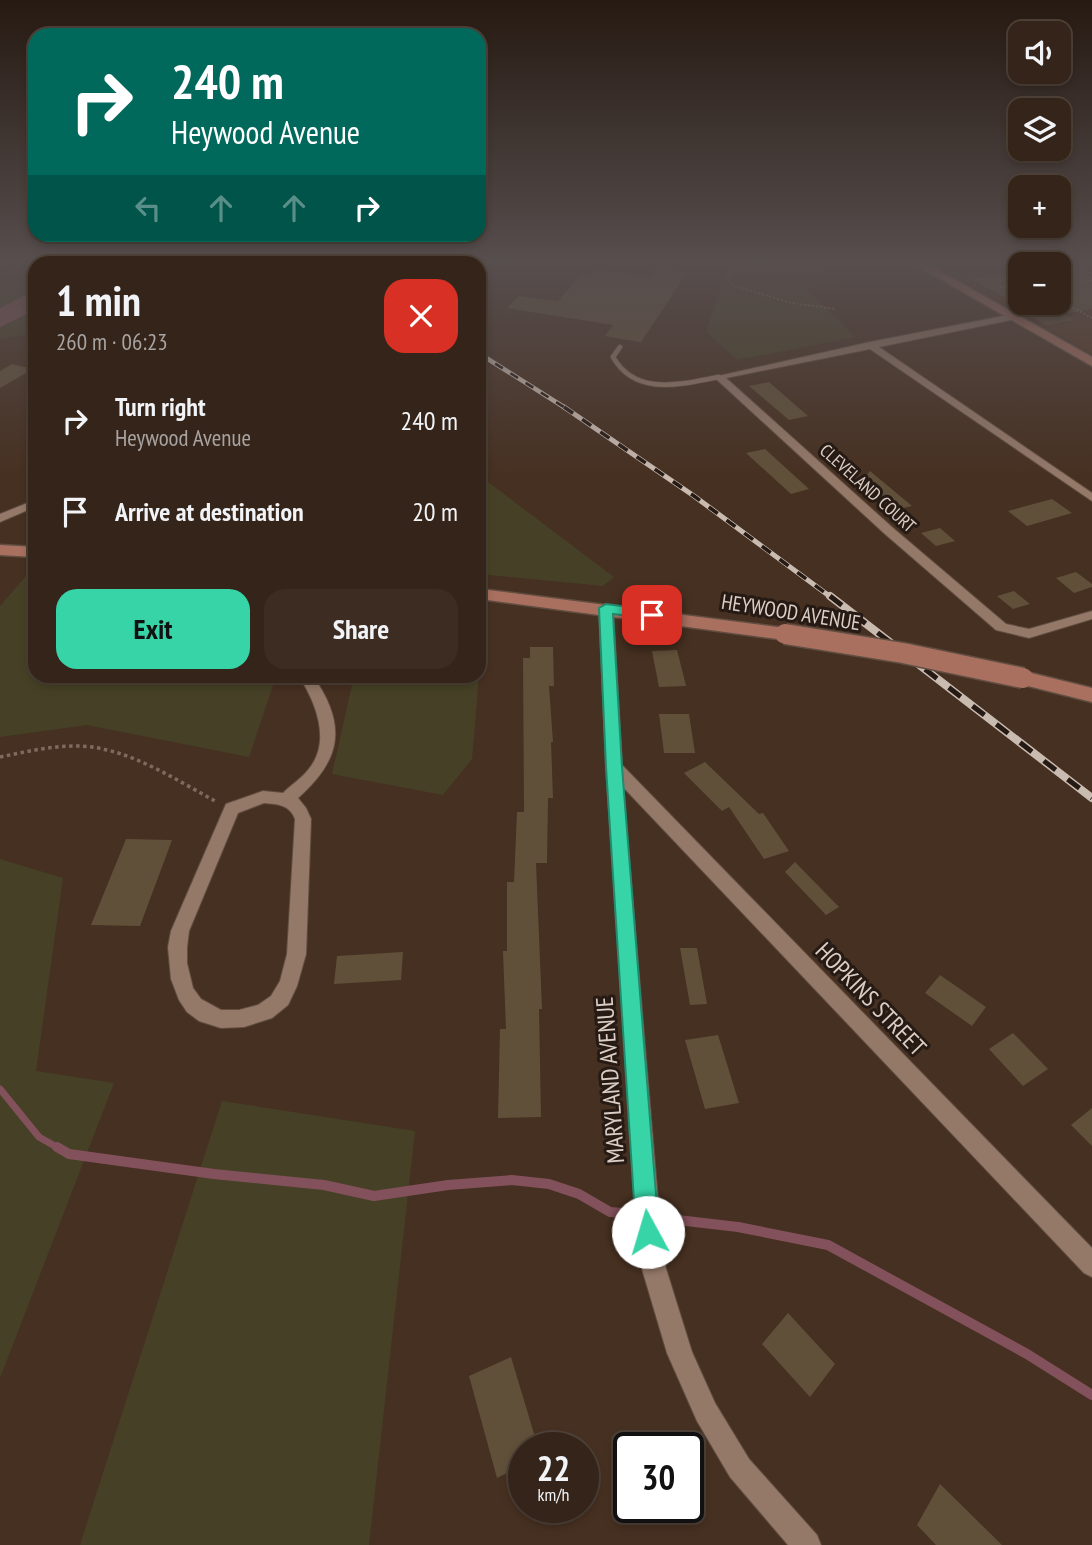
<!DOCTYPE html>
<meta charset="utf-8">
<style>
body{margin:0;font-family:"PT Sans Narrow",sans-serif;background:#3c2c22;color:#f1f3f6;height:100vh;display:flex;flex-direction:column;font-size:26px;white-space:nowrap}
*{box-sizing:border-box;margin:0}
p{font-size:23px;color:#a9a4a2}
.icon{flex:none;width:38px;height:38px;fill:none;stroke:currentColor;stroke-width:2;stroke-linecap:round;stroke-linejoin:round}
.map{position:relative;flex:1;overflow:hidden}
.side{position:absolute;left:28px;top:256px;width:458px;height:427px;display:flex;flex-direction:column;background:#342419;border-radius:21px;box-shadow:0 4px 10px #0003,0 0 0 2px #4e4138}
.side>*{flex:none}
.banner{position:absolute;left:28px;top:28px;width:458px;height:214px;border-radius:21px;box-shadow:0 4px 10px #0003,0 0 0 2px #4e4138;background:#00695c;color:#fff;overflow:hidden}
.buttons{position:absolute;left:1008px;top:21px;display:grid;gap:14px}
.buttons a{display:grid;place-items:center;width:63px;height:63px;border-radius:14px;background:#342419;box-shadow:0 4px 10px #0003,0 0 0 2px #4e4138;font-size:35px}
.speed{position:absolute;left:508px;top:1432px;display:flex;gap:14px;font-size:35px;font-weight:700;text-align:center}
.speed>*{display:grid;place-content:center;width:91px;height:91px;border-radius:50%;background:#342419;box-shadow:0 4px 10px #0003,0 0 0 2px #4e4138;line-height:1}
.speed small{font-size:18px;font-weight:400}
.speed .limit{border:4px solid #111;border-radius:10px;background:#fff;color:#111}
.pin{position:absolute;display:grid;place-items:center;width:60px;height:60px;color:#fff;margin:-30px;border-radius:14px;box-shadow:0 4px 10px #0006}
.me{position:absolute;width:77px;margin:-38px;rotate:354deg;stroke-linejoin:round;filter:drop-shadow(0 0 5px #0008)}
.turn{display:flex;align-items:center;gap:24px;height:147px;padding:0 28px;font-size:32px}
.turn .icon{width:91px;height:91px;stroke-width:2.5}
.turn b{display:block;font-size:49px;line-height:60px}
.lanes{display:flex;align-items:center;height:66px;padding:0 28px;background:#0003;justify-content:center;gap:35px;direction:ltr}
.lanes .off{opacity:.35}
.round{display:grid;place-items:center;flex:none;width:74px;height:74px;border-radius:21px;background:#3c2c22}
.headline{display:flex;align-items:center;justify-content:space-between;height:119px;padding:0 28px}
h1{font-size:42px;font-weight:700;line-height:52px}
.primary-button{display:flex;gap:14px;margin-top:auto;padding:14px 28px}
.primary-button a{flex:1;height:80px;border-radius:21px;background:#36d4a7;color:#111;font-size:28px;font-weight:700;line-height:80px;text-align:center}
.primary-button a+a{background:#3c2c22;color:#f1f3f6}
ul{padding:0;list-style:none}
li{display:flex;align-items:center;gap:21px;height:91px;padding:0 28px}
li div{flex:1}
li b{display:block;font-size:26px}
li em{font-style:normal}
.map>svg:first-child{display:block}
.built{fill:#533724}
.green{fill:#464126}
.water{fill:#83515b}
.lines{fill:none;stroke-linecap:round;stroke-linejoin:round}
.stream-far1{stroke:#83515b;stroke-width:7}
.stream{stroke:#83515b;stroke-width:10}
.building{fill:#605039}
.lane-casing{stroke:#614e41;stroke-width:6}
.street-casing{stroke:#614e41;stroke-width:2}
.secondary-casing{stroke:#614e41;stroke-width:3}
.path-far1{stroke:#7e6b5f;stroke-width:2;stroke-dasharray:2 2;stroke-linecap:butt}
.path{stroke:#7e6b5f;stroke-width:3.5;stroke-dasharray:3.5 3.5;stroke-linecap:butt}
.lane{stroke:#947969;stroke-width:4.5}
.street{fill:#947969;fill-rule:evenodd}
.secondary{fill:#a97060;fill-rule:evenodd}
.rail-far2-casing{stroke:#cabbb1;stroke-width:4.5}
.rail-far1-casing{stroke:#cabbb1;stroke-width:5}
.rail-casing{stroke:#cabbb1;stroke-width:8}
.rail-far2{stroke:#251a14;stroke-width:2.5;stroke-dasharray:9;stroke-linecap:butt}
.rail-far1{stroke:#251a14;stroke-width:3.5;stroke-dasharray:11;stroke-linecap:butt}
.rail{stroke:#251a14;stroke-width:5;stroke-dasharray:15;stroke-linecap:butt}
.secondary-bridge-casing{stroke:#614e41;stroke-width:23;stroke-linecap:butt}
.secondary-bridge{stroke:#a97060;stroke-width:20}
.route{fill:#36d4a7;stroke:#238a6d;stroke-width:2}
.labels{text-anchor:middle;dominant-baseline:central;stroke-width:6;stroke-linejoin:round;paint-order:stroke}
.far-street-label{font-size:18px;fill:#dccec5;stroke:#251a14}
.street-label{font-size:21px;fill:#dccec5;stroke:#251a14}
.near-street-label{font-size:24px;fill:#dccec5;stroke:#251a14}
</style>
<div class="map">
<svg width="1092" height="1545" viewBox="0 0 1092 1545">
<rect width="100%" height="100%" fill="#463021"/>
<!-- built -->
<path class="built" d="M980,271L1020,283V303H1059V286L1092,280V354L953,275Z"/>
<!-- green -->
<path class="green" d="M718,261H809L842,282L806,289L856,337L737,360L706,332L727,268Z
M35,268V333L0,339V273Z
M480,476L614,577L603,586L480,574Z
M32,569H35V676H276L249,757L87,725L0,737V606Z
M354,676H479L472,759L443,795L332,774Z
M0,859L63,878L36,1071L114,1083L0,1378Z
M222,1101L415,1131L369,1545H80Z"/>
<!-- water -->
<path class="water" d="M35,290V310L0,327V308Z"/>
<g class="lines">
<!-- stream-far1 -->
<path class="stream-far1" d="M0,1089L39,1137L60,1149"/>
<!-- stream -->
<path class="stream" d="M57,1147L69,1154L214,1174L324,1185L374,1196L448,1185L512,1180L549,1184L579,1194L610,1212L623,1213
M669,1219L738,1227L828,1245L1027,1354L1092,1395"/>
</g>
<!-- building -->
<path class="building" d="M1059,261L1092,277V309L1064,314L1074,320L1047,325L1018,309L1025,308L971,279L1020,270V305L1059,303Z
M657,269L687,273L641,342L605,336L613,325L507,308L519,296L558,301L582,273L592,275L596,270L651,277Z
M12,364L33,369L0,388V371Z
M769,382L808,416L789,420L749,386Z
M765,449L809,489L791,494L746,453Z
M870,471L912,506L894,510L861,482Z
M1052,499L1072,513L1027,526L1008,511Z
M940,528L955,541L936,546L921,533Z
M1076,572L1092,584V587L1074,593L1056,578Z
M1014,591L1030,604L1013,609L997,596Z
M530,647H553L554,686H549L553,742H551L553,798H548L547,863H536L542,1009H539L541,1117L498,1118L500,1029H506L503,951H507V882H514L517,812H524L523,658H530Z
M677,650L686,686L659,687L652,651Z
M659,714H689L695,753H664Z
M705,762L759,814L763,813L789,851L764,859L729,807L722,811L684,773Z
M126,839L172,840L140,926L91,925Z
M795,862L839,907L826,915L785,872Z
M680,948H697L707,1004L690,1005Z
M403,952L401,980L334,984L337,956Z
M940,975L986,1007L972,1026L925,993Z
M1013,1033L1048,1069L1023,1086L989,1049Z
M718,1035L739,1103L705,1109L685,1040Z
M1092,1108V1146L1071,1125Z
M788,1313L835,1364L810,1397L762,1344Z
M511,1357L538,1447H523V1465L497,1478L469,1376Z
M940,1484L1002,1545H936L917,1525Z"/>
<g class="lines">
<!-- lane casing -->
<g class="lane-casing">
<path id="lane" d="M620,347L613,357C636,397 681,384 719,377"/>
</g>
<!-- street casing -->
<g class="street-casing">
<path id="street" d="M1013,314L1016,315V319L879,347L1092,493V501L870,349L726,378L893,528L1006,624L1029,629L1092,611V619L1029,638L996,630L885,534L714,377L870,342Z
M35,500V507L0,522V514Z
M606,604L613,608L622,765L1092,1248V1277L1084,1273L623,787L663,1259L692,1352L715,1403L749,1459L817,1535L821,1545H788L730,1477L697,1421L667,1353L639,1259L606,767L599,608Z
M299,676H313C347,725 342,759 298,798L306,808L311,819L306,954L297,986L288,1005L272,1018L244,1027L221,1028L199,1021L187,1012L179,1000L171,979L168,947L171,931L226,804L263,791L283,793C291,785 301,779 308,770C332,742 316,703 299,676ZM264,803C278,804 290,805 295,819L287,954L280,981L271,996L258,1005L239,1010H221L201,999L193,988L187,963V947L189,931L238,813Z"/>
</g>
<!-- secondary casing -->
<g class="secondary-casing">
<path id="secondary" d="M909,261H922L1092,357V366Z
M0,545L35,547V557L0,555Z
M480,589L785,628L794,634L785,640L480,599Z
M1023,671L1092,688V702L1016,683L1013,678L1016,673Z"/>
</g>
<!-- path-far1 -->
<path class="path-far1" d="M726,261L733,269L728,279L734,286L792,303L836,309
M995,261V265L1020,278
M1092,262L1084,270L1092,274
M1008,286L1000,280L1015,276
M1059,286L1092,280
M1000,287L1020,288
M1059,300L1092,318"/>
<!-- path -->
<path class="path" d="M0,757C25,752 50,746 76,746C126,746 174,779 217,802"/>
<!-- lane -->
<use href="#lane" class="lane"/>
<!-- street -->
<use href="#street" class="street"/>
<!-- secondary -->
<use href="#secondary" class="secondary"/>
<!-- rail-far2 casing -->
<g class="rail-far2-casing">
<path id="rail-far2" d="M294,261L297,262
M480,354L567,409"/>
</g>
<!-- rail-far1 casing -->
<g class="rail-far1-casing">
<path id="rail-far1" d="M564,407L694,496L832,598"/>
</g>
<!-- rail casing -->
<g class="rail-casing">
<path id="rail" d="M830,596L1092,798"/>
</g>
<!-- rail-far2 -->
<use href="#rail-far2" class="rail-far2"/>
<!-- rail-far1 -->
<use href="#rail-far1" class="rail-far1"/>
<!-- rail -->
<use href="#rail" class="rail"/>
<!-- secondary-bridge casing -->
<g class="secondary-bridge-casing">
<path id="secondary-bridge" d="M785,634L903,653L1023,678"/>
</g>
<!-- secondary-bridge -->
<use href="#secondary-bridge" class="secondary-bridge"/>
</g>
<!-- sky -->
<linearGradient id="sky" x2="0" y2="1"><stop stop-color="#261a12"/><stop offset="0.55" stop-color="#574e4e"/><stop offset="1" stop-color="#574e4e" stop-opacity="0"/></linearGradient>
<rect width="1092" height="477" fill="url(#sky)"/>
<!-- route -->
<path class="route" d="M606,604L652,610L659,615L652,619L613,614L622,767L659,1232L656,1240L648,1244L640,1240L636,1232L606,767L599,608Z"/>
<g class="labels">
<!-- far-street labels -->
<g class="far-street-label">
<text transform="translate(868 488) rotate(42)">CLEVELAND COURT</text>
</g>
<!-- street labels -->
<g class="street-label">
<text transform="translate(791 612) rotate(9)">HEYWOOD AVENUE</text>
</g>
<!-- near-street labels -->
<g class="near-street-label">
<text transform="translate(871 999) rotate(46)">HOPKINS STREET</text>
<text transform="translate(610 1080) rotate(-94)">MARYLAND AVENUE</text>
</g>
</g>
</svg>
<div class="buttons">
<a><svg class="icon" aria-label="sound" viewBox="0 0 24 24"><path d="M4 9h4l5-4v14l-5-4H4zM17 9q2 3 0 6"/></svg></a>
<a><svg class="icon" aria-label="layers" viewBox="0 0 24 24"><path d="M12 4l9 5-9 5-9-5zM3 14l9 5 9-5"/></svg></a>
<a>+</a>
<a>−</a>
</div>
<div class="speed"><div>22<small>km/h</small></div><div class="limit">30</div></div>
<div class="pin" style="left:652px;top:615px;background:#d93025"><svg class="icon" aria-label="arrive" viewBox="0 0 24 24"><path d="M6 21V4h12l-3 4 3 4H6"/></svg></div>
<svg class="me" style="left:648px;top:1232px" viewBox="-20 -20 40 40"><circle r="19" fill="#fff"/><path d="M0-13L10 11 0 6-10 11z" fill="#36d4a7"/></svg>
<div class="banner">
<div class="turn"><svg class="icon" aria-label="right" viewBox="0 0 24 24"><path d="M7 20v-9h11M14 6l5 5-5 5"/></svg><div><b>240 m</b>Heywood Avenue</div></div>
<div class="lanes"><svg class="icon off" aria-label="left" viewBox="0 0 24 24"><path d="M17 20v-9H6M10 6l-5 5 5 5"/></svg><svg class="icon off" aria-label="ahead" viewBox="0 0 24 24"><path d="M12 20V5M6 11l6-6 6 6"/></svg><svg class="icon off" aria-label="ahead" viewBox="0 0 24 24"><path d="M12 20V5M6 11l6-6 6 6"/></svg><svg class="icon" aria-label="right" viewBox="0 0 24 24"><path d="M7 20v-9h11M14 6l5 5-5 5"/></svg></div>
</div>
<section class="side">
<div class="headline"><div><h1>1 min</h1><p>260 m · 06:23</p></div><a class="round" style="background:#d93025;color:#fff"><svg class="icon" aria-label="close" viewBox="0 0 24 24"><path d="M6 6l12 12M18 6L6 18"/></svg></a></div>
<ul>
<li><svg class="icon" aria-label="right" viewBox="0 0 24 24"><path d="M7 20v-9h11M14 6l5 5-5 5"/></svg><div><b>Turn right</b><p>Heywood Avenue</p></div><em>240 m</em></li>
<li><svg class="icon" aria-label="arrive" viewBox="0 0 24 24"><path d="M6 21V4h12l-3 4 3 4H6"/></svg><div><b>Arrive at destination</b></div><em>20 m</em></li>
</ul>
<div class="primary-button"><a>Exit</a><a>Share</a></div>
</section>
</div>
